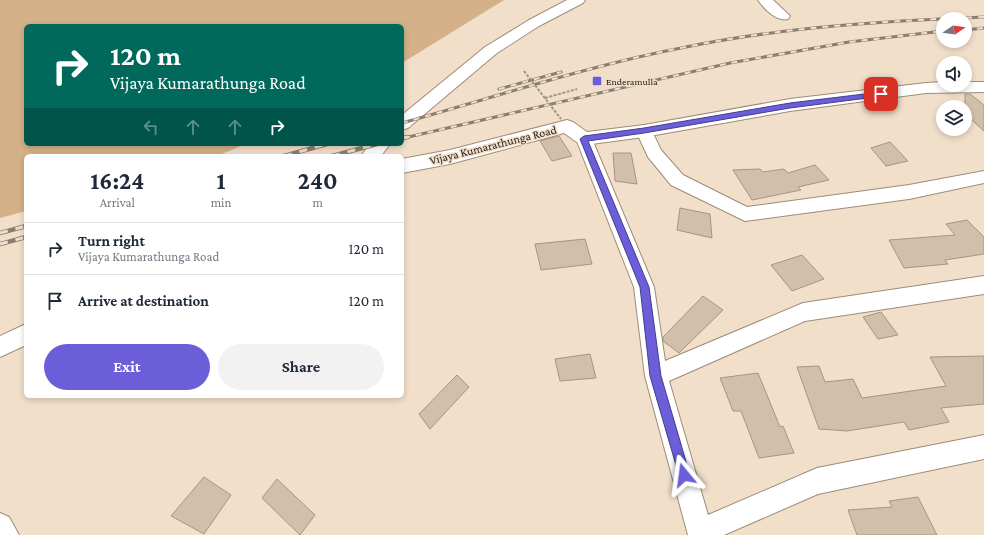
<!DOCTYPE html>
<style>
body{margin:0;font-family:"Crimson Pro",serif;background:#f2f2f3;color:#1f2937;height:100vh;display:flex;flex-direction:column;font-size:15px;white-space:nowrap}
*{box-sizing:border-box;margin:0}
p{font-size:13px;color:#747a83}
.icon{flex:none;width:22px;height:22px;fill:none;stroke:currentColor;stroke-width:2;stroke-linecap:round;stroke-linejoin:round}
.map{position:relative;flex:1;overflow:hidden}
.drawer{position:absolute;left:24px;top:154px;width:380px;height:244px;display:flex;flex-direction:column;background:#fff;border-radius:6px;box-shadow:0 2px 6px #0003}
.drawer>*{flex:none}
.hud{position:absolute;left:24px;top:24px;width:380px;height:122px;border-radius:6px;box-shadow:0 2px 6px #0003;background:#00695c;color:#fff;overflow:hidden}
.needle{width:26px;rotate:77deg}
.tools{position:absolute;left:936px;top:12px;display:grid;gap:8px}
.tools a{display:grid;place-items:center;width:36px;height:36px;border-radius:50%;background:#fff;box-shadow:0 2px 6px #0003;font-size:20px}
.pin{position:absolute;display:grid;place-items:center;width:34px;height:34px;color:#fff;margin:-17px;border-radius:8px;box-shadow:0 2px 6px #0006}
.me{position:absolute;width:44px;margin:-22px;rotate:344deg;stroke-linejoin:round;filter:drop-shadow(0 0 3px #0008)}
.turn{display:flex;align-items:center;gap:14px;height:84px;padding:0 20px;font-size:18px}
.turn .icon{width:52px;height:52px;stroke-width:2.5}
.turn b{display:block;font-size:28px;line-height:34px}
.lanes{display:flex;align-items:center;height:38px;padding:0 20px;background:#0003;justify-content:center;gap:20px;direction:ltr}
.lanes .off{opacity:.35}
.eta{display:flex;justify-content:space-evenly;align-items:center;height:68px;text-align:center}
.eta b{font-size:24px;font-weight:700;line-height:28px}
.cta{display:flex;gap:8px;margin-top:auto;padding:8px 20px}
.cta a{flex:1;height:46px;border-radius:24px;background:#6c5ed8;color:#fff;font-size:16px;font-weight:700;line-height:46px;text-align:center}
.cta a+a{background:#f2f2f3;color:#1f2937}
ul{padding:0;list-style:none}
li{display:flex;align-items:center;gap:12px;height:52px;padding:0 20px;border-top:1px solid #e0e1e3}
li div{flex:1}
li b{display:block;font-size:15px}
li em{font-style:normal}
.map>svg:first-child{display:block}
.green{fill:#d4b188}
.building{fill:#d1bfaa;stroke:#a59581}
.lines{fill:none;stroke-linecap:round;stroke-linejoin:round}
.minor-casing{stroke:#9d8c79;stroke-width:2}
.tertiary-casing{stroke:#9d8c79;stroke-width:2}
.path{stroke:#a19484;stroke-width:2;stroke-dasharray:3 1.5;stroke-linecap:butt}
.minor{fill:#fff;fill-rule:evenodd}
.tertiary{fill:#fff;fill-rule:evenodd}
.rail-far1-casing{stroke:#8b7e70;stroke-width:3}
.rail-casing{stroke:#8b7e70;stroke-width:4.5}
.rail-far1{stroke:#f1dfca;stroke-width:2;stroke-dasharray:6;stroke-linecap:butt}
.rail{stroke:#f1dfca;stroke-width:3;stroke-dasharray:8;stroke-linecap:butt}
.path-bridge{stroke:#a19484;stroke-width:2;stroke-dasharray:3 1.5;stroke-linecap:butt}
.route{fill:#6c5ed8;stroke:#463d8c}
.poi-dot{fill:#6c5ed8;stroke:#f1dfca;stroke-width:1.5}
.labels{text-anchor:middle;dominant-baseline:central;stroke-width:3;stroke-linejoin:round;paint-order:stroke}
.far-poi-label{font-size:10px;fill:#231c15;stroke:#f1dfca;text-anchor:start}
.street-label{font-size:12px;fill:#231c15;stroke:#f1dfca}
</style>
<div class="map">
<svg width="984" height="535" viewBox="0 0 984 535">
<rect width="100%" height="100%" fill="#f1dfca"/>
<!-- green -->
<path class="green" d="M0,0H504L402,63V26H26V144H246L217,156H26V211L0,218Z"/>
<!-- building -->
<path class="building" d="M965,94H970L984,105V131L965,114Z
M559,136L572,156L552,161L540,141Z
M890,142L908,161L886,166L871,148Z
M613,153H631L637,184L615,181Z
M815,165L829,180L798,187L801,190L752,200L733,170L760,169L763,172L784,169L788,173Z
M680,208L710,214L712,238L677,230Z
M967,220L984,237V254L945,260L948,264L904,268L889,240L955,235L946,224Z
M585,239L592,264L541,270L535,244Z
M802,255L824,279L792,291L771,265Z
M703,296L723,310L679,353L663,341V337Z
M881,312L898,335L878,339L863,317Z
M590,354L596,378L560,381L555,359Z
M984,356V404L941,408L949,422L909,430L904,422L847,431L819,429L797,367L819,366L825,382L853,379L862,398L946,386L930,357Z
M758,373L780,427L783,426L794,453L759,458L741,411H733L720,378Z
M457,375L469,387L430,429L419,414Z
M204,477L231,495L204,534L171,516Z
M277,479L315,515L300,535L262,498Z
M918,497L937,535H857L848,510L892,507L889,501Z"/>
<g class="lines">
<!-- minor casing -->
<g class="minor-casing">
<path id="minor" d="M758,0H773L790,16L788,19C777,22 764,9 758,0Z
M644,125L650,127L661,150L683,175L747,207L909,185L984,171V183L909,199L745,221L671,185L648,157L636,131L638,127Z
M584,133L590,135L592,139L654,287L665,361L803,303L984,276V294L805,321L669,381L708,515L817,468L984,435V459L818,494L724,535H688L645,376L634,287L576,139L578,135Z
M26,324V345L0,357V336Z
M0,513L9,517L19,535H0Z"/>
</g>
<!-- tertiary casing -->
<g class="tertiary-casing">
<path id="tertiary" d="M567,0H585L583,3L539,26L497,53L408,128L402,130V115L485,47L529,20Z
M943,82V85H965V82H984V92L926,93L790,111L644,137L584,145L578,143L564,133L450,164L402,173V159L450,150L567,120L573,122L587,132L644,125L790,99L926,83Z
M370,144H390L381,156H361Z"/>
</g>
<!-- path -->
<path class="path" d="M545,98L577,89"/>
<!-- minor -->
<use href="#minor" class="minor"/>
<!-- tertiary -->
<use href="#tertiary" class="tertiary"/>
<!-- rail-far1 casing -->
<g class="rail-far1-casing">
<path id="rail-far1" d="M965,30L984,28
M499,89L561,72
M402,123C496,97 590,65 686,47C784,27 884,21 984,17
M404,138L730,63L849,42L943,31"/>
</g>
<!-- rail casing -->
<g class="rail-casing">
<path id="rail" d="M402,138L408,137
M284,156L327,144
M332,156L377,144
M0,233L26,226
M0,244L26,237"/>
</g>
<!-- rail-far1 -->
<use href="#rail-far1" class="rail-far1"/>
<!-- rail -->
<use href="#rail" class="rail"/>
<!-- path-bridge -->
<path class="path-bridge" d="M524,71L561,119"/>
</g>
<!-- route -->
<path class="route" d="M881,92L884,94L883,96L790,108L644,133L588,141L649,287L661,376L690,475L688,479L684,481L680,479L650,376L640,287L580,139L584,136L644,128L790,103Z"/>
<!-- markers -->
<rect class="poi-dot" x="592" y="76" width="10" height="10" rx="2"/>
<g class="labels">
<!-- far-poi labels -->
<g class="far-poi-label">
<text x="606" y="81">Enderamulla</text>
</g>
<!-- street labels -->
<g class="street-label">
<text transform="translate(493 145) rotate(-14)">Vijaya Kumarathunga Road</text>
</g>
</g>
</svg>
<div class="tools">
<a><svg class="needle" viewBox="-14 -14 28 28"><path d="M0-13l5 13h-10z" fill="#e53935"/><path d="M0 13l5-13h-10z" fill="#747a83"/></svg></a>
<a><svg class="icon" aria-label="sound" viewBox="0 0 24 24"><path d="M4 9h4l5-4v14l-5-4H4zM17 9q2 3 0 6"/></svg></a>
<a><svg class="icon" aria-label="layers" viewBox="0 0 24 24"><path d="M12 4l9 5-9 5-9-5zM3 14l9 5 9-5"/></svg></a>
</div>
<div class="pin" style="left:881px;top:94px;background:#d93025"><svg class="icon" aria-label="arrive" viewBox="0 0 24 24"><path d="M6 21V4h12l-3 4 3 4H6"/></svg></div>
<svg class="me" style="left:684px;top:475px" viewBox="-20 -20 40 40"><path d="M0-17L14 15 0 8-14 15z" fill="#6c5ed8" stroke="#fff" stroke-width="4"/></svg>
<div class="hud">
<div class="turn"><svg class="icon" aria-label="right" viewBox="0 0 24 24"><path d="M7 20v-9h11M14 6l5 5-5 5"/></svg><div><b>120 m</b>Vijaya Kumarathunga Road</div></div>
<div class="lanes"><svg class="icon off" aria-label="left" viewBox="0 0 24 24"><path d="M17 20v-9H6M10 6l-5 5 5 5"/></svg><svg class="icon off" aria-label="ahead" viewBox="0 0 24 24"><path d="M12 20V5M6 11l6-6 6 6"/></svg><svg class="icon off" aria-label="ahead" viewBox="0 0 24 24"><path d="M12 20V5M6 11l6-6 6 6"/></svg><svg class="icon" aria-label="right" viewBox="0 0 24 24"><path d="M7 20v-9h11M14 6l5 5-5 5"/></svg></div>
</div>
<section class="drawer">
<div class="eta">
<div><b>16:24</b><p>Arrival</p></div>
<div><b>1</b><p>min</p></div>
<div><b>240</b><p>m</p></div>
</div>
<ul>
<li><svg class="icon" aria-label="right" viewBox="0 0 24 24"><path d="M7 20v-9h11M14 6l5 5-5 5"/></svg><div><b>Turn right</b><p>Vijaya Kumarathunga Road</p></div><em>120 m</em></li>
<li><svg class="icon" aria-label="arrive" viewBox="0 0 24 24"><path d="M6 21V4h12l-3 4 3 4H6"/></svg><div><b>Arrive at destination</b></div><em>120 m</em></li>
</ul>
<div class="cta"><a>Exit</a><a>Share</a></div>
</section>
</div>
